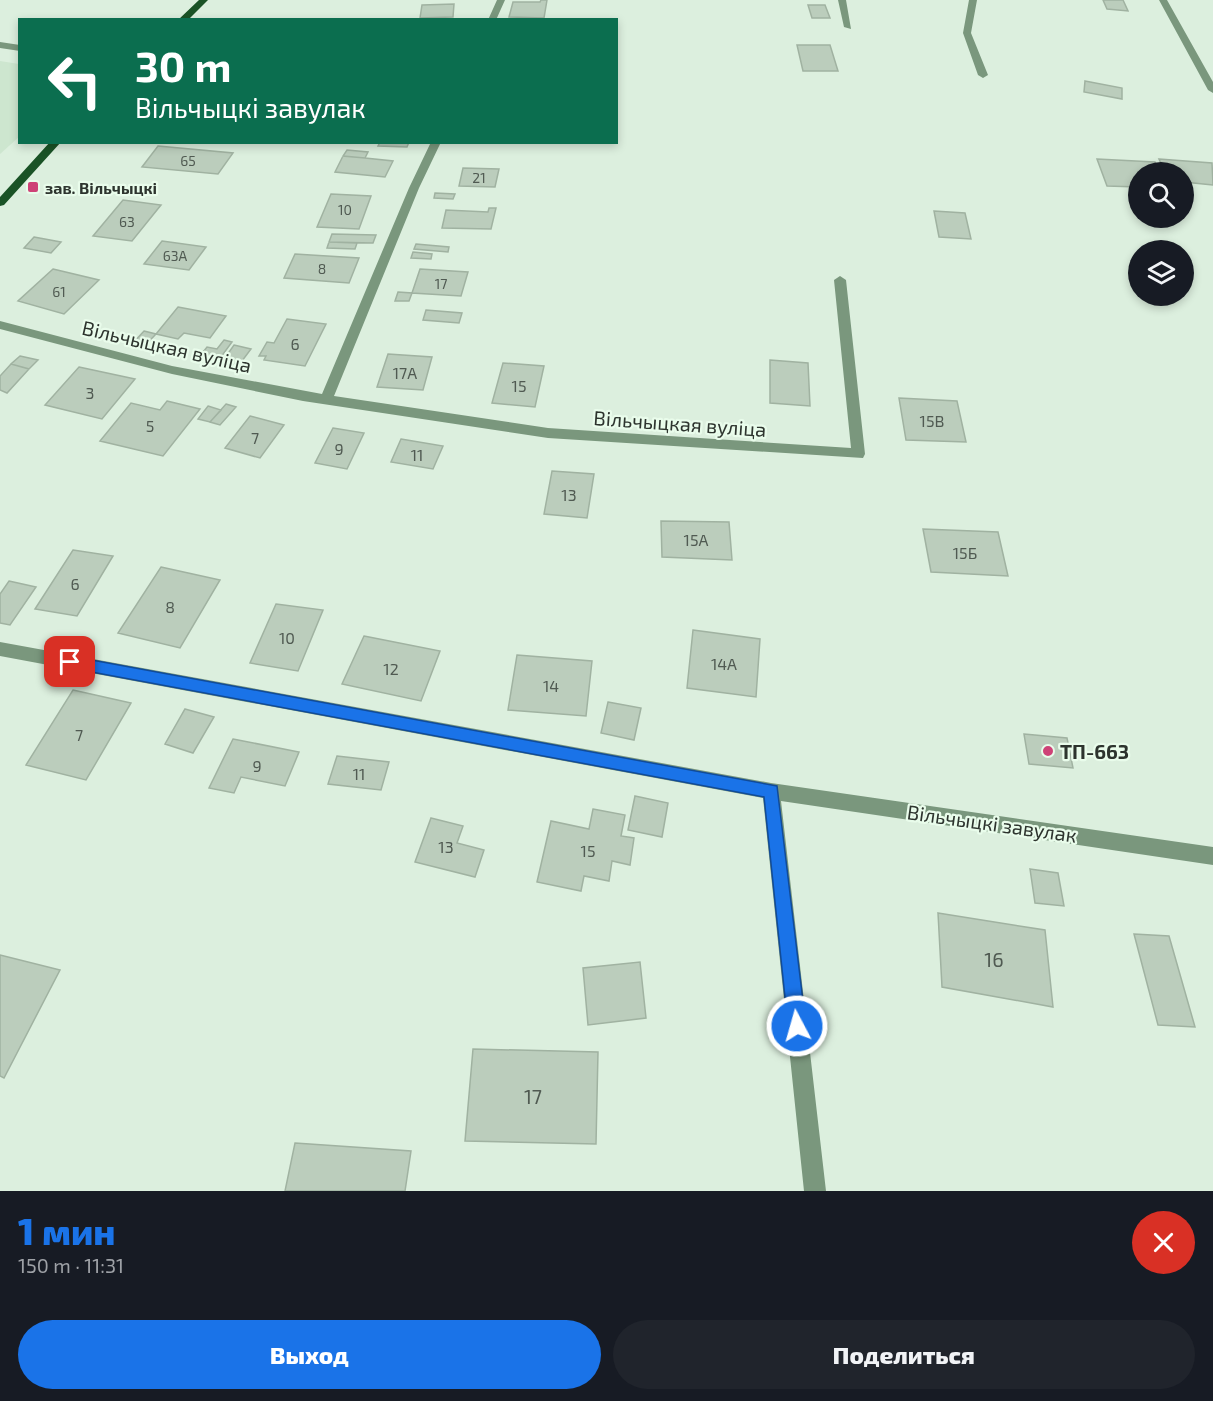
<!DOCTYPE html>
<html lang="ru">
<meta charset="utf-8">
<style>
body{margin:0;font-family:"Exo 2",sans-serif;background:#20242c;color:#f1f3f6;height:100vh;display:flex;flex-direction:column;font-size:22px;white-space:nowrap}
*{box-sizing:border-box;margin:0}
p{font-size:20px;color:#9ea1a6}
.icon{flex:none;width:33px;height:33px;fill:none;stroke:currentColor;stroke-width:2;stroke-linecap:round;stroke-linejoin:round}
.map{position:relative;height:1191px;overflow:hidden}
.side{display:flex;flex-direction:column;background:#171b24;flex:1}
.side>*{flex:none}
.top-card{position:absolute;left:18px;top:18px;width:600px;height:126px;border-radius:0px;box-shadow:0 3px 9px #0003;background:#0b6e4f;color:#fff;overflow:hidden}
.tools{position:absolute;left:1128px;top:162px;display:grid;gap:12px}
.tools a{display:grid;place-items:center;width:66px;height:66px;border-radius:50%;background:#171b24;box-shadow:0 3px 9px #0003;font-size:30px}
.pin{position:absolute;display:grid;place-items:center;width:51px;height:51px;color:#fff;margin:-26px;border-radius:12px;box-shadow:0 3px 9px #0006}
.me{position:absolute;width:66px;margin:-33px;rotate:354deg;stroke-linejoin:round;filter:drop-shadow(0 0 4px #0008)}
.turn{display:flex;align-items:center;gap:21px;height:126px;padding:0 18px;font-size:27px}
.turn .icon{width:78px;height:78px;stroke-width:2.5}
.turn b{display:block;font-size:42px;line-height:51px}
.round{display:grid;place-items:center;flex:none;width:63px;height:63px;border-radius:32px;background:#20242c}
.summary{display:flex;align-items:center;justify-content:space-between;height:102px;padding:0 18px}
h1{font-size:36px;font-weight:800;line-height:45px;color:#1a73e8}
.cta{display:flex;gap:12px;margin-top:auto;padding:12px 18px}
.cta a{flex:1;height:69px;border-radius:36px;background:#1a73e8;color:#fff;font-size:24px;font-weight:800;line-height:69px;text-align:center}
.cta a+a{background:#20242c;color:#f1f3f6}
.map>svg:first-child{display:block}
.built{fill:#cde6cf}
.building{fill:#bbcdbc;stroke:#a0b2a1;stroke-width:1.5}
.lines{fill:none;stroke-linecap:round;stroke-linejoin:round}
.minor{fill:#7a977d;fill-rule:evenodd}
.major{fill:#1a5326;fill-rule:evenodd}
.route{fill:#1a73e8;stroke:#114b97;stroke-width:1.5}
.poi-dot{fill:#ce4277;stroke:#e9fceb;stroke-width:2}
.labels{text-anchor:middle;dominant-baseline:central;stroke-width:4.5;stroke-linejoin:round;paint-order:stroke}
.far-number-label{font-size:14px;fill:#505a52}
.far-poi-label{font-size:16px;font-weight:bold;fill:#2d342e;stroke:#e9fceb;text-anchor:start}
.number-label{font-size:16px;fill:#505a52}
.street-label{font-size:20px;fill:#2d342e;stroke:#e9fceb}
.poi-label{font-size:20px;font-weight:bold;fill:#2d342e;stroke:#e9fceb;text-anchor:start}
.near-number-label{font-size:20px;fill:#505a52}
</style>
<div class="map">
<svg width="1213" height="1191" viewBox="0 0 1213 1191">
<rect width="100%" height="100%" fill="#dcefde"/>
<!-- built -->
<path class="built" d="M0,61L19,64L20,136L0,154Z"/>
<!-- building -->
<path class="building" d="M541,0H547L544,18L509,17L513,2H540Z
M1103,0H1123L1128,11L1107,9Z
M454,4L453,17L420,18L422,5Z
M808,5H825L830,18H812Z
M797,45H830L838,71H803Z
M1085,81L1122,88V99L1084,92Z
M380,142H409L407,147L378,146Z
M158,146L233,153L218,174L142,167Z
M347,150L368,152L365,158L343,156Z
M343,156L365,158L393,161L385,177L335,172Z
M1097,159L1155,162L1160,172H1138V187L1107,186Z
M1159,159L1212,163L1213,185L1184,182V172H1165Z
M463,168L499,169L495,187L459,186Z
M435,193L455,194L453,199L434,198Z
M331,194L371,196L359,229L317,227Z
M123,200L161,205L132,241L93,236Z
M489,208H496L491,229L442,228L446,210L488,212Z
M934,211L965,213L971,239L939,237Z
M332,234L376,235L373,243L329,242Z
M34,237L61,242L51,253L24,248Z
M162,241L206,247L189,270L144,264Z
M329,242L357,243L355,249L327,248Z
M416,244L449,247L448,252L414,249Z
M413,252L432,254L431,259L411,258Z
M295,254L359,258L349,283L284,278Z
M53,269L99,280L64,314L18,301Z
M420,269L468,272L461,296L412,293Z
M398,292L412,293L409,301H395Z
M178,307L226,316L210,338L184,333L178,339L156,334Z
M426,310L462,313L459,323L423,320Z
M287,319L326,324L305,366L264,360L266,356H259L267,342L274,343Z
M144,331L156,334L143,348L131,345Z
M224,340L232,342L221,357L213,355L211,358L200,356L207,347L217,349Z
M234,345L251,349L239,365L222,362Z
M388,354L432,357L423,390L377,387Z
M20,356L38,360L29,369L11,364Z
M770,360L808,363L810,406L770,403Z
M503,363L544,366L535,407L492,403Z
M11,364L29,369L7,393L0,390V376Z
M79,367L135,379L102,419L45,405Z
M899,398L957,401L966,442L906,440Z
M167,401L200,409L163,456L100,441L131,403L160,410Z
M226,404L236,407L220,425L210,422Z
M208,406L221,410L210,422L198,419Z
M250,416L284,425L260,458L225,448Z
M333,428L364,433L347,469L315,463Z
M401,439L443,446L433,469L391,462Z
M552,471L594,474L587,518L544,514Z
M661,521L729,522L732,560L662,557Z
M923,529L998,532L1008,576L931,572Z
M73,550L113,556L77,616L35,609Z
M161,567L220,580L180,648L118,633Z
M9,581L36,587L10,625L0,623V594Z
M276,604L323,610L298,671L250,663Z
M693,630L760,639L756,697L687,688Z
M364,636L440,651L421,701L342,684Z
M517,655L592,661L586,716L508,710Z
M73,690L131,703L86,780L26,765Z
M608,702L641,708L634,740L601,733Z
M185,709L214,717L193,753L165,744Z
M1024,734L1067,738L1073,768L1029,764Z
M233,739L299,752L285,786L241,777L234,793L209,788Z
M337,756L389,762L381,790L328,784Z
M635,796L668,803L662,837L628,830Z
M593,809L625,815L621,836L634,838L630,865L612,861L609,881L584,876L581,891L537,882L551,821L589,829Z
M431,818L463,826L457,843L484,850L475,877L415,862Z
M1030,869L1058,873L1064,906L1035,903Z
M938,913L1045,930L1053,1007L942,987Z
M1134,934L1169,936L1195,1027L1158,1025Z
M0,955L60,970L4,1078L0,1076Z
M640,962L646,1018L588,1025L583,968Z
M473,1049L598,1052L596,1144L465,1141Z
M295,1143L411,1151L405,1191H285Z"/>
<g class="lines">
<!-- minor -->
<path class="minor" d="M497,0H505L496,20H488Z
M838,0H846L851,29L844,27Z
M969,0H977L971,33L988,75L983,78L978,75L963,33Z
M1159,0H1167L1213,82V93L1208,90Z
M0,42L20,45V51L0,48Z
M431,142H441L419,188L334,396L548,428L851,448L834,280L840,276L846,280L865,454L863,458L548,438L303,401L172,374L0,329V321L172,366L322,394L409,188Z
M0,642L771,783L1213,847V865L781,801L826,1191H804L763,798L0,656Z"/>
<!-- major -->
<path class="major" d="M199,0H208L188,20H178Z
M50,142H61L4,205L0,206V197Z"/>
</g>
<!-- route -->
<path class="route" d="M70,656L777,786L806,1026L803,1033L797,1035L790,1033L788,1026L764,797L70,668L65,666L63,662L65,657Z"/>
<!-- markers -->
<g class="poi-dot">
<rect x="27" y="181" width="12" height="12" rx="3"/>
<circle cx="1048" cy="751" r="6"/>
</g>
<g class="labels">
<!-- far-number labels -->
<g class="far-number-label">
<text x="188" y="160">65</text>
<text x="479" y="177">21</text>
<text x="345" y="209">10</text>
<text x="127" y="221">63</text>
<text x="175" y="255">63А</text>
<text x="322" y="268">8</text>
<text x="441" y="283">17</text>
<text x="59" y="291">61</text>
</g>
<!-- far-poi labels -->
<g class="far-poi-label">
<text x="45" y="187">зав. Вільчыцкі</text>
</g>
<!-- number labels -->
<g class="number-label">
<text x="295" y="343">6</text>
<text x="405" y="372">17А</text>
<text x="519" y="385">15</text>
<text x="90" y="392">3</text>
<text x="932" y="420">15В</text>
<text x="150" y="425">5</text>
<text x="255" y="437">7</text>
<text x="339" y="448">9</text>
<text x="417" y="454">11</text>
<text x="569" y="494">13</text>
<text x="696" y="539">15А</text>
<text x="965" y="552">15Б</text>
<text x="75" y="583">6</text>
<text x="170" y="606">8</text>
<text x="287" y="637">10</text>
<text x="724" y="663">14А</text>
<text x="391" y="668">12</text>
<text x="551" y="685">14</text>
<text x="79" y="734">7</text>
<text x="257" y="765">9</text>
<text x="359" y="773">11</text>
<text x="446" y="846">13</text>
<text x="588" y="850">15</text>
</g>
<!-- street labels -->
<g class="street-label">
<text transform="translate(167 346) rotate(13)">Вільчыцкая вуліца</text>
<text transform="translate(680 423) rotate(4)">Вільчыцкая вуліца</text>
<text transform="translate(992 823) rotate(8)">Вільчыцкі завулак</text>
</g>
<!-- poi labels -->
<g class="poi-label">
<text x="1060" y="751">ТП-663</text>
</g>
<!-- near-number labels -->
<g class="near-number-label">
<text x="994" y="959">16</text>
<text x="533" y="1096">17</text>
</g>
</g>
</svg>
<div class="tools">
<a><svg class="icon" aria-label="search" viewBox="0 0 24 24"><circle cx="10" cy="10" r="6"/><path d="M15 15l6 6"/></svg></a>
<a><svg class="icon" aria-label="layers" viewBox="0 0 24 24"><path d="M12 4l9 5-9 5-9-5zM3 14l9 5 9-5"/></svg></a>
</div>
<div class="pin" style="left:70px;top:662px;background:#d93025"><svg class="icon" aria-label="arrive" viewBox="0 0 24 24"><path d="M6 21V4h12l-3 4 3 4H6"/></svg></div>
<svg class="me" style="left:797px;top:1026px" viewBox="-20 -20 40 40"><circle r="17" fill="#1a73e8" stroke="#fff" stroke-width="3"/><path d="M0-11L8 9 0 5-8 9z" fill="#fff"/></svg>
<div class="top-card">
<div class="turn"><svg class="icon" aria-label="left" viewBox="0 0 24 24"><path d="M17 20v-9H6M10 6l-5 5 5 5"/></svg><div><b>30 m</b>Вільчыцкі завулак</div></div>
</div>
</div>
<section class="side">
<div class="summary"><div><h1>1 мин</h1><p>150 m · 11:31</p></div><a class="round" style="background:#d93025;color:#fff"><svg class="icon" aria-label="close" viewBox="0 0 24 24"><path d="M6 6l12 12M18 6L6 18"/></svg></a></div>
<div class="cta"><a>Выход</a><a>Поделиться</a></div>
</section>
